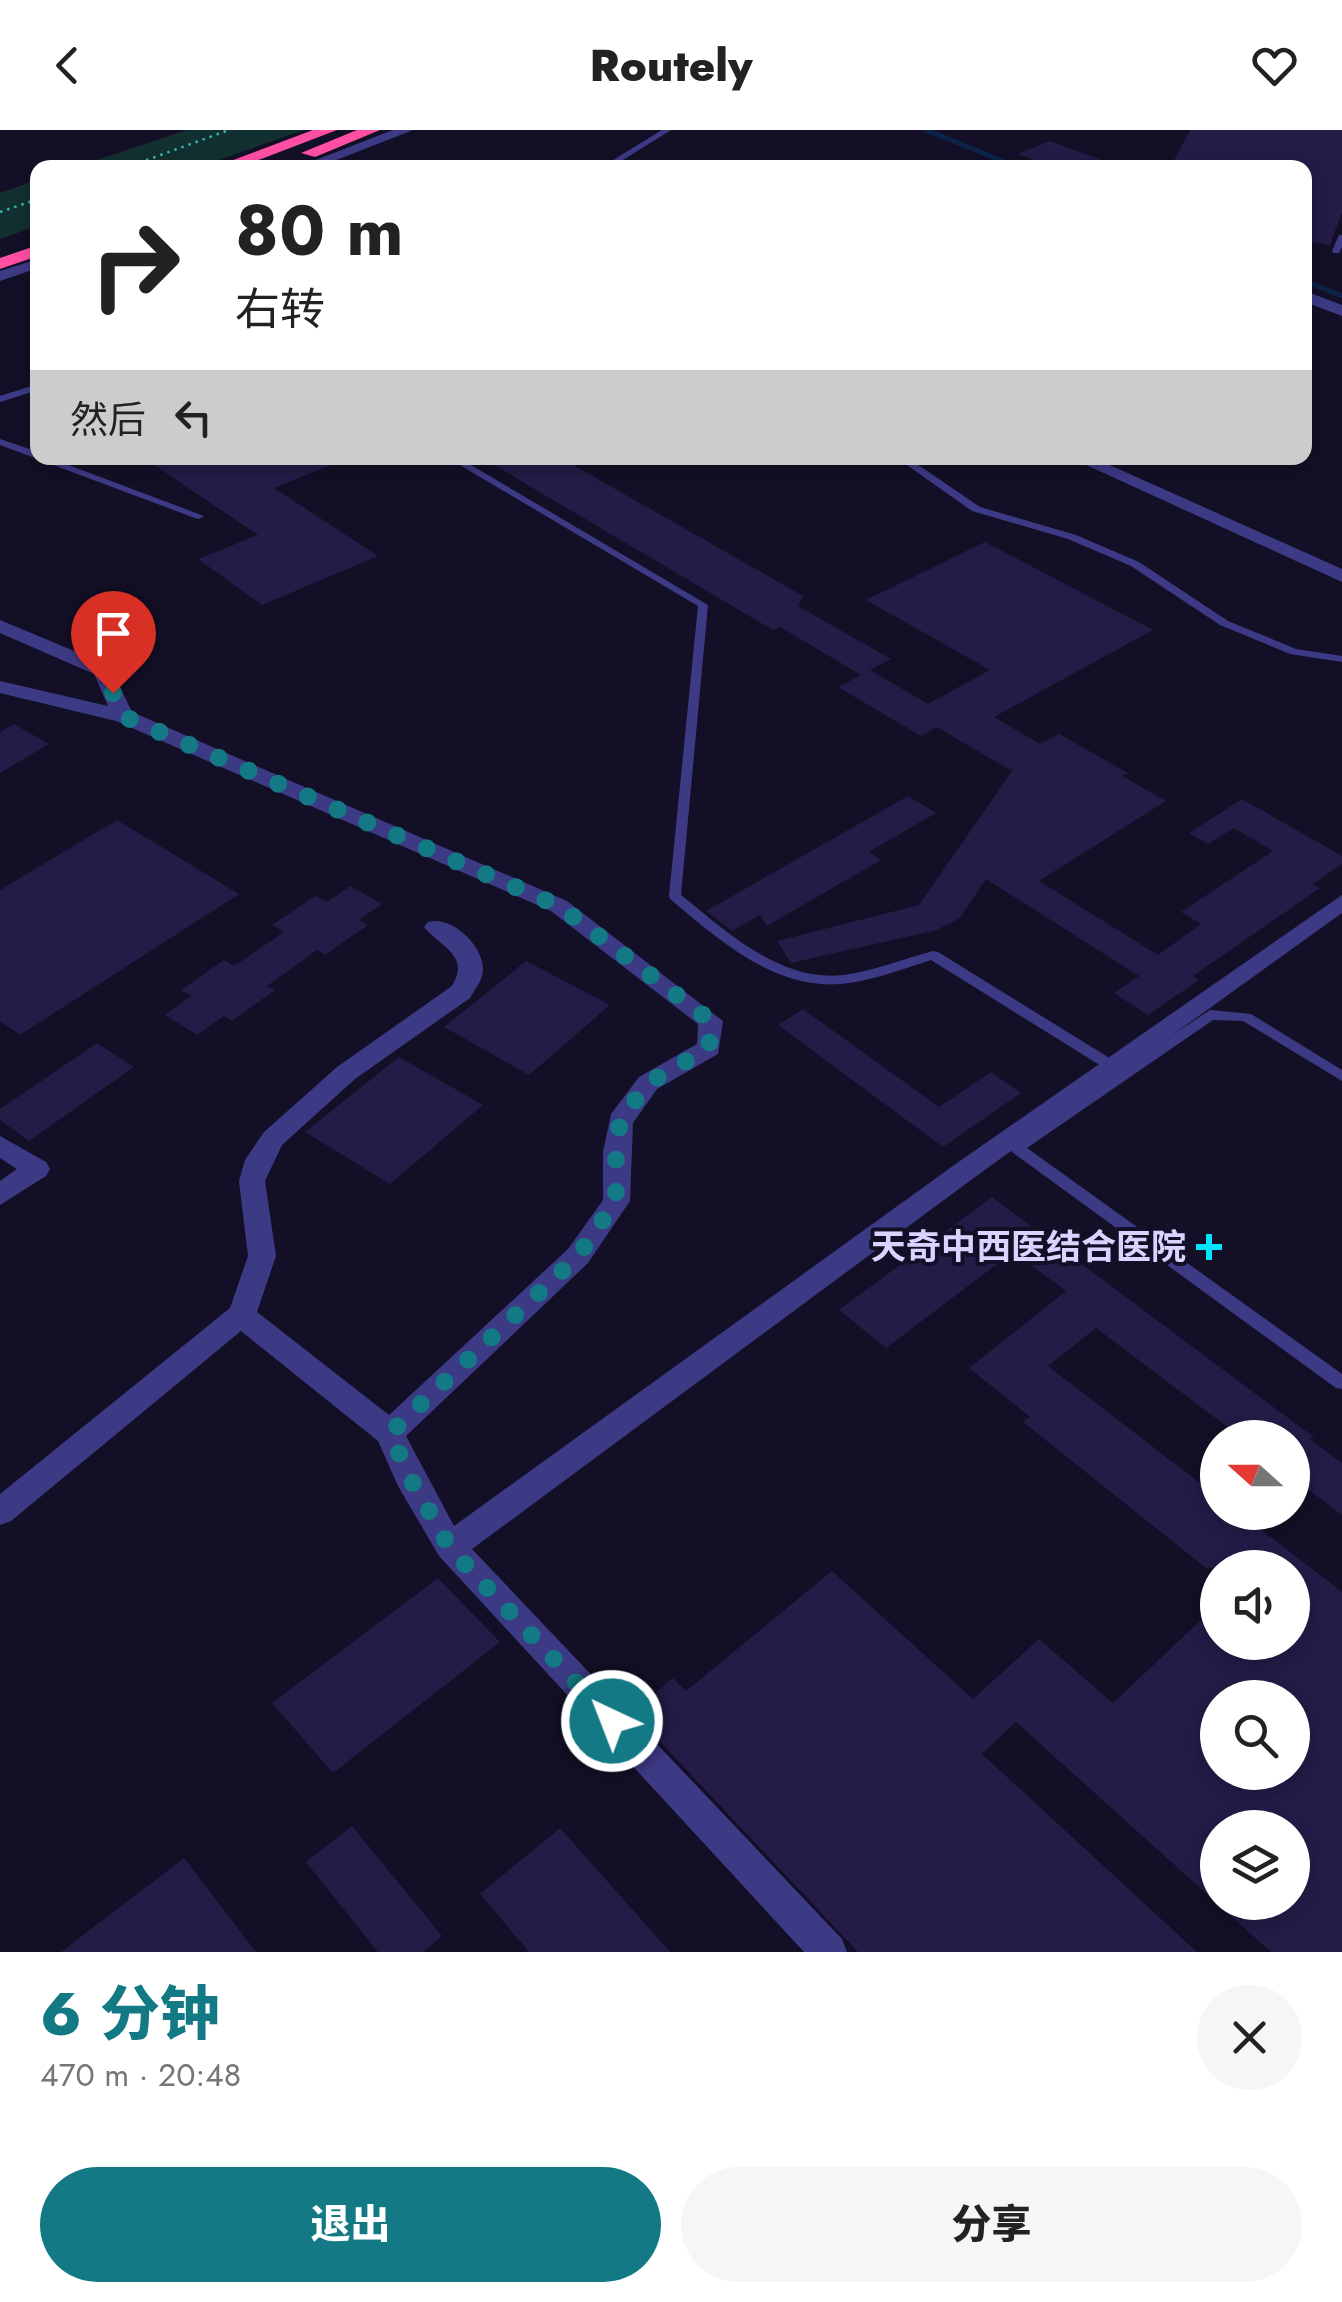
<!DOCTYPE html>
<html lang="zh">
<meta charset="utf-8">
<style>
body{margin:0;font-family:Jost,"Noto Sans SC",sans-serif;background:#f6f6f6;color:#222;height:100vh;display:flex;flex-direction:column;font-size:38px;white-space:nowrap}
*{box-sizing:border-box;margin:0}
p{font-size:32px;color:#767676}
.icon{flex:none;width:55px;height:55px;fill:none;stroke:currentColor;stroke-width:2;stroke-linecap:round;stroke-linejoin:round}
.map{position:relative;height:1822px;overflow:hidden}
.panel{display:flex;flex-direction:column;background:#fff;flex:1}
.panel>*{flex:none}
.top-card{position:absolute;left:30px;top:30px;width:1282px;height:305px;border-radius:20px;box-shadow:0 5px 15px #0003;background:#fff;color:#222;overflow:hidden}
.needle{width:65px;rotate:291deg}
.buttons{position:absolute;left:1200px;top:1290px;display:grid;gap:20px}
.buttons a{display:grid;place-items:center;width:110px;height:110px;border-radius:50%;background:#fff;box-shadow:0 5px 15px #0003;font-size:50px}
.pin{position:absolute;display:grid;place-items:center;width:85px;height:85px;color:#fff;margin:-102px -42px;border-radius:50% 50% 50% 0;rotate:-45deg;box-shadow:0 0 10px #0007}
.pin .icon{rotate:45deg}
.me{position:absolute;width:110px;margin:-55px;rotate:317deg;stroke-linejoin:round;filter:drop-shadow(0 0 8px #0008)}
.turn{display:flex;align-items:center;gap:35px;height:210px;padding:0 40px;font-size:45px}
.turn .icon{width:130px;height:130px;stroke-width:2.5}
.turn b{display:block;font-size:70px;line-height:85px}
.then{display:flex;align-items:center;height:95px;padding:0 40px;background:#0003;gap:20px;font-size:38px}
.round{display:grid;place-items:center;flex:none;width:105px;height:105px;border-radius:52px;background:#f6f6f6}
.head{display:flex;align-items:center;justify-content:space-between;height:170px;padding:0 40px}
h1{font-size:60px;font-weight:800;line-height:75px;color:#137a85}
.button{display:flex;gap:20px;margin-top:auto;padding:20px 40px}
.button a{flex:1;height:115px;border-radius:60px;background:#137a85;color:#fff;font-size:40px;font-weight:800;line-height:115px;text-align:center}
.button a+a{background:#f6f6f6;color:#222}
header{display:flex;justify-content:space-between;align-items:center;height:130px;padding:0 40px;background:#fff;font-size:45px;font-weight:800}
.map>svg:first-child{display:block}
.green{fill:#12302f}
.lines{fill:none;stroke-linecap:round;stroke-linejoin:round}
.stream{stroke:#0c2248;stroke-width:5}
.building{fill:#241b47;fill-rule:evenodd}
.path{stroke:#2fb8b0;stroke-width:2.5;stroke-dasharray:2.5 5;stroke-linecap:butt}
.lane{fill:#3d3a85;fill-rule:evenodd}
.street{fill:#3d3a85;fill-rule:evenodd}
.highway{fill:#ff4fa3;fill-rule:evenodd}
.route{stroke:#137a85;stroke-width:18;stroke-dasharray:0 32.4}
.poi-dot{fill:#00e5ff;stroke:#130f26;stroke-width:4}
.labels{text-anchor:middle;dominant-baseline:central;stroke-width:8;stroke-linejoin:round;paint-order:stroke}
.poi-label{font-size:35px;font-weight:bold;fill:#d9d4ff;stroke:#130f26;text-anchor:end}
</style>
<header><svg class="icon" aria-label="back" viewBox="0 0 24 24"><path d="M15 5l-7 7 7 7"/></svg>Routely<svg class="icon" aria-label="heart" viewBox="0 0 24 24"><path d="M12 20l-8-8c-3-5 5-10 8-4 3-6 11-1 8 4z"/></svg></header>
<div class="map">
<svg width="1342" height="1822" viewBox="0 0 1342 1822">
<rect width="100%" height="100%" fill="#130f26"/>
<!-- green -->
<path class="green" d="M187,0H304L199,37H76Z
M37,50V96L0,109V63Z"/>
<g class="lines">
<!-- stream -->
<path class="stream" d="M926,0L1020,38
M1305,151L1342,166"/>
</g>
<!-- building -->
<path class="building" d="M1190,0H1342V82L1330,115L1305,111V38H1170Z
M1050,11L1115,35L1114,38H1056L1018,24Z
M144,328H348L274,358L378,426L262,475L198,429L258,405Z
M482,328H561L803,466L798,476L891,529L870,540L928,574L990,540L866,470L985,412L1153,500L994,587L1040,614L1059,604L1128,643L1122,646L1166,671L1039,751L1158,825L1201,794L1181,782L1273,721L1234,698L1208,714L1189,703L1242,669L1342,726V734L1313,754L1320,758L1193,846L1199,850L1148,885L1114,863L1139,846L986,749L960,788L937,800L791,833L777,811L919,775L1014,638L1010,640L937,597L921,606L838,557L861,545L780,497L773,500Z
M14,594L49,614L0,643V602Z
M908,666L936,683L869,722L881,730L767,796L760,785L732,801L706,781Z
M117,690L239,764L20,905L0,891V760Z
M350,756L382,774L359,790L368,795L325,825L317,820L267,856L275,860L232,891L224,886L197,905L165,885L191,866L181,860L224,830L234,836L284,802L272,795L315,766L327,772Z
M526,831L610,875L529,945L444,897Z
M803,879L939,977L991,942L1021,963L943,1017L778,895Z
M97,913L134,937L29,1011L0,990V979Z
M399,927L483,975L390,1054L305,1002Z
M992,1067L1315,1308H1308L1342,1333V1385L1292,1347V1308H1242L1096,1198L1048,1236L1218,1367V1382H1238L1342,1462V1822H1271L1016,1592L982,1624L1197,1822H858L632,1582L673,1548L686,1561L832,1441L973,1569L1039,1509L1113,1573L1218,1474V1512H1292V1438H1206L1023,1292L1030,1287L969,1238L1066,1161L1013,1122L886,1218L839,1180ZM1218,1568H1292V1642H1218ZM1218,1698H1292V1772H1218Z
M438,1448L500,1512L333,1643L272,1573Z
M352,1696L442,1806L423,1822H378L306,1732Z
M560,1698L670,1822H529L480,1764Z
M184,1728L256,1822H61Z"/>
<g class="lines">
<!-- path -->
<path class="path" d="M125,38L229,0
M0,82L38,69"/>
<!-- lane -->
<path class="lane" d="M662,0H671L610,38H600Z
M1339,105H1342V117L1339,123H1333L1332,121Z
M38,254V260L0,272V266Z
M0,309L38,322V328H50L204,386L199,389L195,388L0,315Z
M448,328H459L708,475L681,765C727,802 780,852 843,845C874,841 903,829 933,821L938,822L1124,937L1210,880L1251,884L1342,940V951L1243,891L1213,890L1027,1018L1342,1244V1259L1336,1258L1012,1022L1010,1018L1012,1014L1114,944L931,830C902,839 872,851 841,854C774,860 718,809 670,769L669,766L698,476Z
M897,328H908L980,377L1076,405L1139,432L1228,491L1296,519L1342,526V532L1290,524L1220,495L1131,436L1068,409L972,381Z"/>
<!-- street -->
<path class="street" d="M393,0H413L316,38H295Z
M38,129V138L0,151V141Z
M1305,161L1342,175V186L1305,172Z
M1071,328H1094L1342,439V452Z
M0,490L110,536L132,582L567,771L723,891L718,924L657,959L633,993L630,1071L588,1133L406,1306L454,1396L957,1033L1342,765V783L975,1047L472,1419L842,1809L847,1822H804L439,1426L398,1356L378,1311L241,1201L11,1391L0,1395V1364L230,1178L248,1126L239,1051L245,1030L264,1002L337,937L452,856C471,825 440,817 424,797L428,792C451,785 483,815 483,839C483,850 475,859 470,868L355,949L282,1015L265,1051L276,1126L257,1182L389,1285L568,1119L603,1070V1022L611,984L639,947L697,914L698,894L551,781L116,591L0,563V551L108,576L94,544L0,503Z
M0,1006L46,1032L50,1039L46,1046L0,1075V1051L17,1039L0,1028Z"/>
<!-- highway -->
<path class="highway" d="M313,0H337L238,38H212Z
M357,0H380L315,27L301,23Z
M38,115V126L0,139V128Z"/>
</g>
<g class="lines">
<!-- route -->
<path class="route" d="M113,563L123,586L559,776L711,891L709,918L648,953L620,991L616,1022V1071L578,1126L390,1303L409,1346L450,1418L612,1591"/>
</g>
<!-- markers -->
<path class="poi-dot" d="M1204 1102h10v10h10v10h-10v10h-10v-10h-10v-10h10z"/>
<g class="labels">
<!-- poi labels -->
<g class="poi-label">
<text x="1186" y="1117">天奇中西医结合医院</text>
</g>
</g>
</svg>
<div class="buttons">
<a><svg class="needle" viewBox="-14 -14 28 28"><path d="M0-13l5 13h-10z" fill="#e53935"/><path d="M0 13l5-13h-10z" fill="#767676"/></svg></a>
<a><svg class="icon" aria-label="sound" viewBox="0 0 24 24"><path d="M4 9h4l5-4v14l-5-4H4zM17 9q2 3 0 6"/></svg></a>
<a><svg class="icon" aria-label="search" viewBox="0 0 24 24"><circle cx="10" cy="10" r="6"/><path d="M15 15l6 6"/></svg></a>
<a><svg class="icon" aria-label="layers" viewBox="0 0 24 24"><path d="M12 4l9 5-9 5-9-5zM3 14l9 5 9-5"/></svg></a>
</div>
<div class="pin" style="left:113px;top:563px;background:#d93025"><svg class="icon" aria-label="arrive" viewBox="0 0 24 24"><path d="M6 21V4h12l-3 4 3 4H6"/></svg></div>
<svg class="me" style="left:612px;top:1591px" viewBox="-20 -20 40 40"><circle r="17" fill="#137a85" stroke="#fff" stroke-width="3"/><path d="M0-11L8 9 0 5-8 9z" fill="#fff"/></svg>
<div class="top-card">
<div class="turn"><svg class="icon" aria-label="right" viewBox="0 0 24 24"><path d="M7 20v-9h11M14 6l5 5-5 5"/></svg><div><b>80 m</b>右转</div></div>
<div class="then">然后<svg class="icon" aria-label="left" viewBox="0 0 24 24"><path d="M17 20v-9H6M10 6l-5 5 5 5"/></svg></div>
</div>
</div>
<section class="panel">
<div class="head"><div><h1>6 分钟</h1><p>470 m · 20:48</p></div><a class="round"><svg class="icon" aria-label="close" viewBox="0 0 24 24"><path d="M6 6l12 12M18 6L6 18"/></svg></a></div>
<div class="button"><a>退出</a><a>分享</a></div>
</section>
